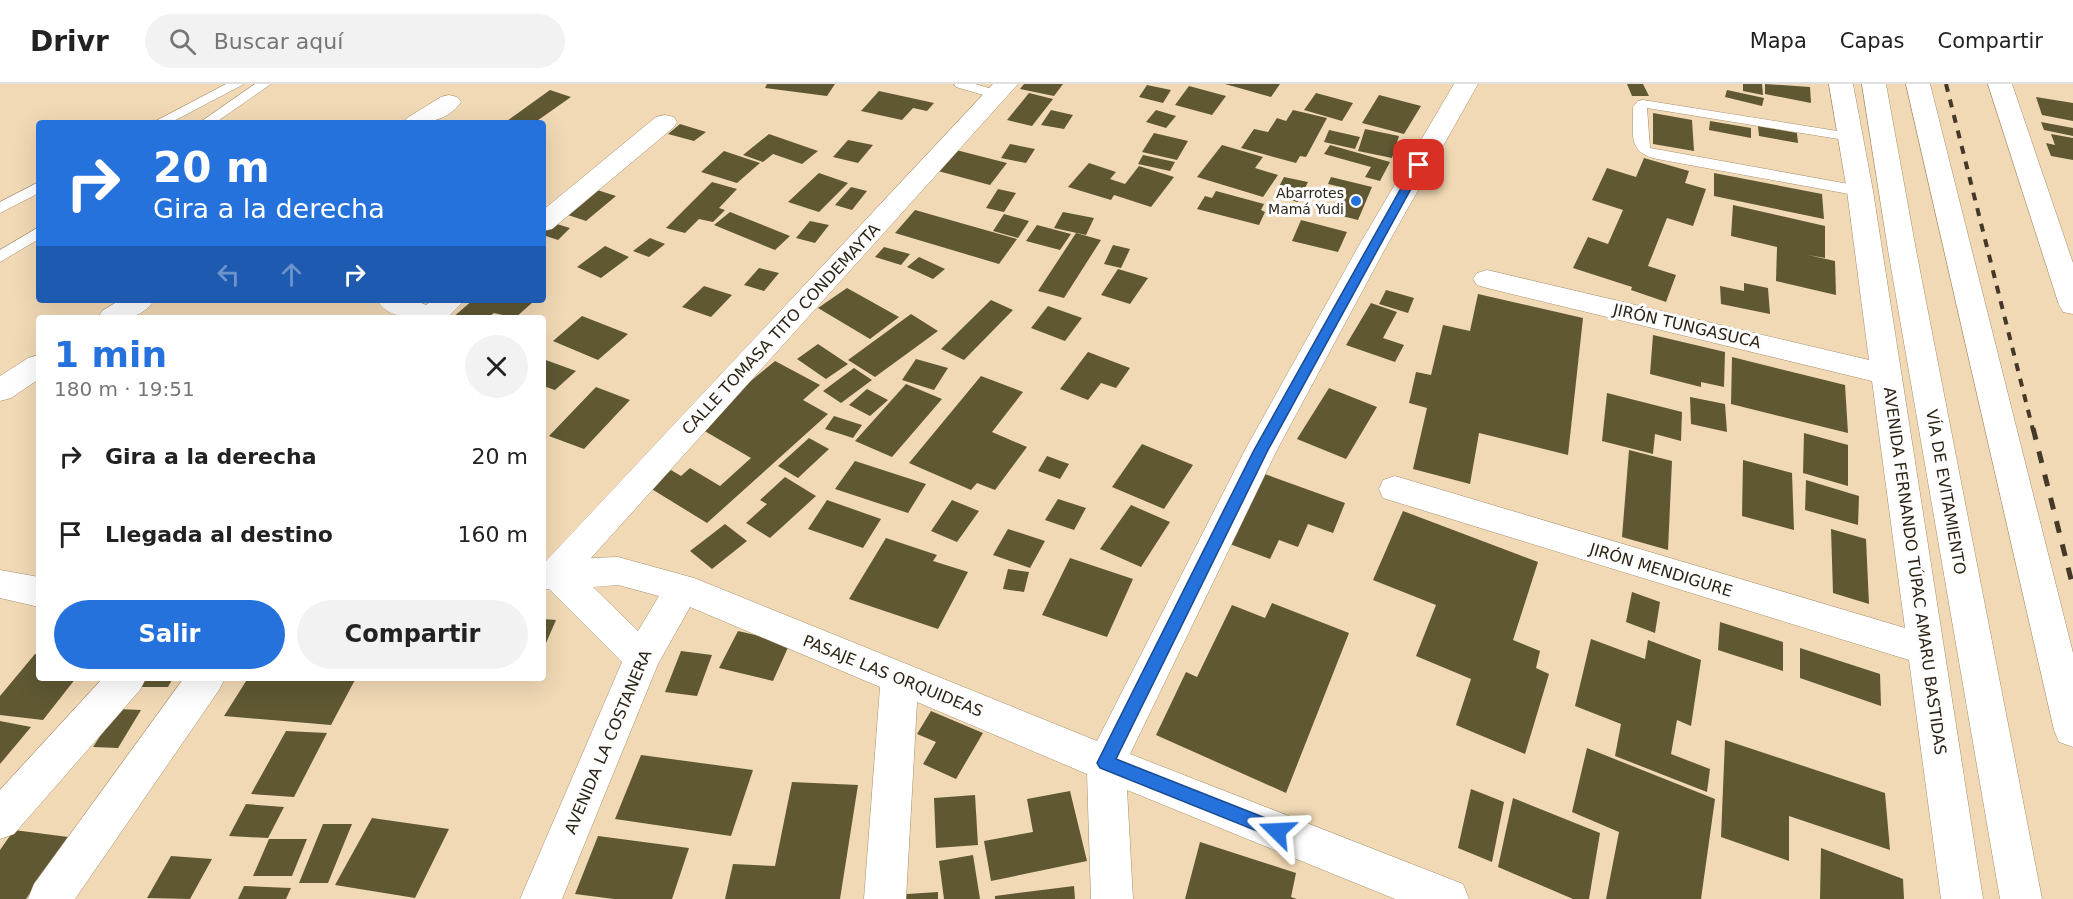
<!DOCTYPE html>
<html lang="es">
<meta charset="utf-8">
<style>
body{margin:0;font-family:"DejaVu Sans",sans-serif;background:#f2f2f2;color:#222;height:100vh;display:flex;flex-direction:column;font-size:22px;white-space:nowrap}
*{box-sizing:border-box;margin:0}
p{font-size:20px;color:#767676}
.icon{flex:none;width:33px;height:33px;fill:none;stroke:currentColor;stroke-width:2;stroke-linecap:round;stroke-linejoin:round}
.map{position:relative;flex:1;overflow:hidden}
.side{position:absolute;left:36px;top:231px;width:510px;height:366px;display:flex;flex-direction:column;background:#fff;border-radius:6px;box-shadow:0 6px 24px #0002}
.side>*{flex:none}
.banner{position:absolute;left:36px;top:36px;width:510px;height:183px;border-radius:6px;box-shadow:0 6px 24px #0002;background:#2672dd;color:#fff;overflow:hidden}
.pin{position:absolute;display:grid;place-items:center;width:51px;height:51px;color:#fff;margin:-26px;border-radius:12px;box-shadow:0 3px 9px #0006}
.me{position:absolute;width:66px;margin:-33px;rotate:291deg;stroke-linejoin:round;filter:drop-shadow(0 0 4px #0008)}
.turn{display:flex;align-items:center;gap:21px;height:126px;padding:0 18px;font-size:27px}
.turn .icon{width:78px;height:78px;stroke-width:2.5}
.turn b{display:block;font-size:42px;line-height:51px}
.lanes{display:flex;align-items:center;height:57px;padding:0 18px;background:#0003;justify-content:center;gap:30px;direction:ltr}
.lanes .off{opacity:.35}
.round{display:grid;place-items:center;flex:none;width:63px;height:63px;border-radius:32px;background:#f2f2f2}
.overview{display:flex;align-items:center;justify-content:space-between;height:102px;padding:0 18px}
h1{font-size:36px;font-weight:800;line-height:45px;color:#2672dd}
.button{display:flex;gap:12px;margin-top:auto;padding:12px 18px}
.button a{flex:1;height:69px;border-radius:36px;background:#2672dd;color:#fff;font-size:24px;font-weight:800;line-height:69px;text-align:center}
.button a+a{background:#f2f2f2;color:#222}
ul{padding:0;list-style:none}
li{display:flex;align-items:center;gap:18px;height:78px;padding:0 18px}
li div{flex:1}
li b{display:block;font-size:22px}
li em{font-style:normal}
header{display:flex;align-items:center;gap:36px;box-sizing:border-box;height:84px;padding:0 30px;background:#fff;border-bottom:2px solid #e0e0e0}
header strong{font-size:28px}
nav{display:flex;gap:33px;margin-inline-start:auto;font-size:21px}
.search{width:420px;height:54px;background:#f2f2f2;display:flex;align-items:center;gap:15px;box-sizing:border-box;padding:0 21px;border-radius:33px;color:#767676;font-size:22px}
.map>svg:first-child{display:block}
.building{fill:#5f5833}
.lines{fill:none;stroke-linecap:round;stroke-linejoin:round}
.lane-casing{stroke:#a58f6d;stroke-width:1}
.street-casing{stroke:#a58f6d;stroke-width:1}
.highway-casing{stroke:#a58f6d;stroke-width:1}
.lane{fill:#fff;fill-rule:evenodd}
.street{fill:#fff;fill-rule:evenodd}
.highway{fill:#fff;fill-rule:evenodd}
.rail-far1{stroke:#443928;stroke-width:4;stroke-dasharray:8 8;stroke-linecap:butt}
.rail{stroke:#443928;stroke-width:5;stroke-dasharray:12 12;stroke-linecap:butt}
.route{fill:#2672dd;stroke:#194a90;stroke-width:1.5}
.poi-dot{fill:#2672dd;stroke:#fdfdfd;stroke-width:2}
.labels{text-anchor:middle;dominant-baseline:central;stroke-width:6;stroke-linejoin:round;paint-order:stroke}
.far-poi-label{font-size:14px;fill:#2d2416;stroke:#fdfdfd;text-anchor:end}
.street-label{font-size:16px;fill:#2d2416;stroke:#fdfdfd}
</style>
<header>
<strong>Drivr</strong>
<div class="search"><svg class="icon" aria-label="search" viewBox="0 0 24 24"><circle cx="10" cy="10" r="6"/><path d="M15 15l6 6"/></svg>Buscar aquí</div>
<nav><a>Mapa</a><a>Capas</a><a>Compartir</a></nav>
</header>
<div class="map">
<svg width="2073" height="815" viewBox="0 0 2073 815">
<rect width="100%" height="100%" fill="#f1d9b5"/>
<!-- building -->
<path class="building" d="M767,0H835L827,12L765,4Z
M1024,0H1063L1054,12L1020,5Z
M1225,0H1280L1271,13Z
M1627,0H1643L1649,12H1632Z
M1743,0H1762L1763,11L1743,7Z
M1765,0L1810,3L1811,19L1765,10Z
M1147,1L1171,6L1163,19L1139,13Z
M1189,2L1226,12L1212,31L1175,21Z
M550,6L571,13L534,39H504Z
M1727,6L1764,14L1762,22L1725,13Z
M879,7L934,19L927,27L913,24L902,36L861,27Z
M1029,9L1053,15L1032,42L1007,36Z
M1316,9L1353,19L1342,37L1304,26Z
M1379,11L1421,22L1404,50L1362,39Z
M2036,13L2073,19V37L2042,31Z
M1051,26L1073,31L1064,45L1041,41Z
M1156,26L1176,32L1166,44L1146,38Z
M1293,26L1327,34L1306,73L1300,72L1296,79L1241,64L1254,45L1268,48L1277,34L1286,37Z
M1653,29L1692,36L1694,67L1653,60Z
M1710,37L1751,44V54L1709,46Z
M2041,38L2073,44V52L2044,46Z
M680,40L706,48L694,57L668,50Z
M1758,42L1797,49L1798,59L1759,52Z
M1365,45L1399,52L1392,74L1358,67Z
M1329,46L1360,53L1355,65L1324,58Z
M1154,49L1188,57L1177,76L1142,68Z
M769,50L818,67L802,80L773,70L763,78L743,71Z
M2051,50L2073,54V76L2051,72L2046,59L2055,61Z
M848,56L873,61L858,79L833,73Z
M1010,60L1035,65L1026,79L1001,74Z
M1222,61L1263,73L1255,84L1278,91L1263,113L1197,93Z
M1330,61L1390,78L1380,97L1365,93L1371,83L1324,70Z
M956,66L1007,79L990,101L938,87Z
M724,67L760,79L737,99L701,88Z
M1143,71L1175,78L1170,87L1138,80Z
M1644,74L1689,87L1685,99L1706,105L1693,142L1667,134L1648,182L1676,191L1666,218L1631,206L1632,203L1573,184L1588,153L1608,160L1623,126L1592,116L1607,84L1636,93Z
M1089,79L1116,88L1110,95L1125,100L1139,82L1174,93L1151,123L1114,111L1111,116L1068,103Z
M819,89L848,99L819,128L788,118Z
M1714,89L1822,110L1824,135L1714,112Z
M1284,93L1308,98L1298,118L1274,112Z
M1331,93L1372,103L1358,136L1330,129L1341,103L1328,100Z
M712,98L737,105L719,124L725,126L713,138L699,135L685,149L666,144Z
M851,103L867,107L852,126L835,121Z
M594,105L616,112L586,137L565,130Z
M998,105L1016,109L1004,128L986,124Z
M1216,107L1264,120L1261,126L1265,128L1259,141L1197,125L1205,112L1212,114Z
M1733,121L1825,142V174L1808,171L1835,177L1836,211L1776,197L1777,163L1731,152Z
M915,126L1017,155L999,180L895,149Z
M730,128L790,152L775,166L714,141Z
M1063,128L1094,134L1086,151L1054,144Z
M1004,130L1029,137L1018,154L993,147Z
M1301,136L1347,148L1338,168L1292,157Z
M547,137L570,144L558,156L543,151V140Z
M810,137L829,141L815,159L796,154Z
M1037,141L1071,150L1060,166L1026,157Z
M1076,149L1101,156L1064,214L1038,207Z
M650,154L665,160L649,173L633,167Z
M1113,161L1130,165L1121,184L1104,180Z
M605,162L629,173L601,194L577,183Z
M884,163L910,170L901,181L875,173Z
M919,173L945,185L933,195L907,183Z
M759,184L779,189L764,207L744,201Z
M1118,185L1148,194L1130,220L1101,211Z
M1744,199L1768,204L1770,230L1721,220L1720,202L1744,207Z
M704,202L732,211L711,233L682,223Z
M847,204L899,233L870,255L818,224Z
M1386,206L1414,214L1408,229L1379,220Z
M1478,210L1583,234L1568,371L1479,349L1470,400L1413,385L1427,324L1409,319L1416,288L1431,291L1443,241L1470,247Z
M473,216H527L533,218L515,234L494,229L487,234H452Z
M991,216L1013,226L964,276L941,265Z
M1371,219L1397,228L1383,254L1404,261L1395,278L1346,261Z
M1048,222L1082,234L1065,257L1031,244Z
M911,230L938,247L875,293L848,276Z
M582,232L628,250L598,276L553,257Z
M1653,251L1725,268L1724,303L1701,298V303L1650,290Z
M818,260L848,280L826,295L797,275Z
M1088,268L1130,284L1116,304L1101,299L1088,316L1060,305Z
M1732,273L1845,301L1848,349L1731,320Z
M543,275L576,287L555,306L543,302Z
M916,275L948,284L934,306L902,296Z
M775,277L820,301L803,316L828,330L707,439L650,404L671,386L681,392L690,384L720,402L751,374L696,342Z
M854,284L872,296L841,319L823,307Z
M981,292L1023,308L992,348L1027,363L995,406L977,399L971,406L909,379Z
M906,300L942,315L892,373L855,357Z
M596,303L630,316L584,365L549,352Z
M1329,304L1377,323L1346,375L1297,355Z
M867,305L888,316L870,332L849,321Z
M1607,309L1682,328L1681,357L1655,350L1653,370L1602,357Z
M1690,313L1725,320L1727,348L1691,340Z
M834,332L862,341L853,354L825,345Z
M1804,349L1848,361V402L1803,389Z
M809,354L829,365L798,394L778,382Z
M1142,360L1193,381L1164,425L1112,403Z
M1629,366L1672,377L1668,466L1622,453Z
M1047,372L1069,380L1060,395L1038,387Z
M1743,376L1792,389L1794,446L1742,432Z
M855,377L926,400L908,429L835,405Z
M1262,389L1345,419L1333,449L1308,440L1298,463L1279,456L1270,475L1227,459Z
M785,393L816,412L770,454L746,439L767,420L760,416Z
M1806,396L1859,412L1858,441L1805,426Z
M1058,415L1086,424L1074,446L1045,436Z
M827,416L881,435L863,464L808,445Z
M952,416L979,427L957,458L931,447Z
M1131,421L1170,438L1141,483L1100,465Z
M1403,427L1538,478L1513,556L1540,567L1536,584L1549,590L1525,670L1456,641L1471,595L1416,572L1436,521L1373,496Z
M725,440L747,457L712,485L690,467Z
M1008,445L1045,457L1030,484L993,471Z
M1831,445L1866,455L1869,520L1833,509Z
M886,454L937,471L933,477L968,488L938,545L849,515Z
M1070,474L1133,495L1107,553L1042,531Z
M1008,485L1029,488L1024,508L1003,505Z
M1632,508L1660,518L1655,549L1626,538Z
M1272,519L1349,549L1286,709L1156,651L1186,588L1197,593L1232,521L1265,534Z
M543,535L556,536L543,566Z
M1720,538L1783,558V587L1718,566Z
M738,547L790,559L773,597L719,584Z
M1591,555L1645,575L1648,556L1701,576L1691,642L1677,636L1671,670L1710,685L1707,708L1615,672L1621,640L1575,622Z
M1800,564L1880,590L1881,622L1800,594Z
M681,567L712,571L697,612L665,608Z
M35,570H39V594H76L43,636L0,631V612Z
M143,594H173L168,603H138Z
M248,594H356L331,641L224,632Z
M118,625L141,626L118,664L93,663Z
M931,627L983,649L956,695L923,680L936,658L917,650Z
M0,637L31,643L0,680Z
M286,647L327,649L294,713L251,710Z
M1725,656L1885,709L1890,766L1789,732V777L1721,753Z
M1587,664L1715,715L1701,815H1606L1619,748L1572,728Z
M641,671L753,686L731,752L615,735Z
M792,698L858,701L840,815H725L733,780L775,782Z
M1471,705L1504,718L1492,778L1458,764Z
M1070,707L1087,777L991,797L984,757L1033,748L1027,715Z
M975,711L978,761L936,764L934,714Z
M1513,714L1600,749L1589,815H1573L1498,783Z
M246,720L284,723L268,754L229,752Z
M372,734L449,745L415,814L335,801Z
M323,740H352L328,799H299Z
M14,746L68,753L26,815H0V766Z
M598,752L689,764L672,815H614L575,810Z
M269,755H307L292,792H253Z
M1200,758L1296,789L1291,813L1297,815H1185Z
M1821,764L1903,795L1904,815H1820Z
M973,771L980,815H944L939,777Z
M171,772L212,775L190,815L147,814Z
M244,802L291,804L286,815H238Z
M1074,802L1075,815H995V812Z
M938,808V815H892V811Z"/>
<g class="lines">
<!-- lane casing -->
<g class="lane-casing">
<path id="lane" d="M226,0H244L170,39H152Z
M255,0H271L215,39H199Z
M954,0H975L1002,8L1004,11L997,15L956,3Z
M1643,16L1856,50L1858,53L1856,56L1851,57L1647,24L1650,64L1860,102L1868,107L1860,112L1657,75C1626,68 1634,50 1633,23L1638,17Z
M39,98V109L0,129V118Z
M39,143V155L0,178V166Z"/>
</g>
<!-- street casing -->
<g class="street-casing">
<path id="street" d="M993,0H1018L591,474L618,473L694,494L1097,657L1245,366L1358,163L1454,0H1478L1386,163L1277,366L1130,670L1463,800L1469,815H1395L1127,706L1133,815H1091L1087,690L917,618L906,815H864L880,603L690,523L658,580L562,815H520L622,578L549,505H543V477H546ZM618,501L659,512L638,547L593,503Z
M1829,0H1853L1873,107L1983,815H1941L1909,576L1383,414L1379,405L1383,396L1395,392L1905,544L1872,297L1487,204L1477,201L1473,195L1477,189L1487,186L1869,276L1847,107Z
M1988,0H2012L2073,179V230L2063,228L2059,221Z
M449,11L457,13L461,18C447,38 426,39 404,39L407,34L441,13Z
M665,31L674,33L677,38L674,43L552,145L543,147V126L656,33Z
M120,216H154C141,237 120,234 98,234L102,227Z
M377,216H415L426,221L433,216H465L447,234C424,234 391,239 377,216Z
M39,271V295L11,314L0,317V292L28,274Z
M0,486L39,493V523L0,514Z
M103,594H146L140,606L14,750L0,755V706Z
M184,594H225L219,606L75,815H28L34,800Z"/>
</g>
<!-- highway casing -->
<g class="highway-casing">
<path id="highway" d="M1862,0H1886L1916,166L2042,815H2000L1888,166Z
M1906,0H1930L2073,569V663L2059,658L2054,646Z"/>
</g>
<!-- lane -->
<use href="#lane" class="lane"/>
<!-- street -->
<use href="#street" class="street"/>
<!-- highway -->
<use href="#highway" class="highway"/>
<!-- rail-far1 -->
<path class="rail-far1" d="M1946,0L2033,346"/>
<!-- rail -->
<path class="rail" d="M2033,344L2073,503"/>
</g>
<!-- route -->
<path class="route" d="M1419,78L1424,81L1268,366L1116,675L1283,741L1285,747L1283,753L1277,755L1100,684L1097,679L1254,366L1414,81Z"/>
<!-- markers -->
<circle class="poi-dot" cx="1356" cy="117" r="6"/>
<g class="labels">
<!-- far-poi labels -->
<g class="far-poi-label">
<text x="1344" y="109">Abarrotes<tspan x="1344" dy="16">Mamá Yudi</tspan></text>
</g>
<!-- street labels -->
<g class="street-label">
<text transform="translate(1687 242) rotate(13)">JIRÓN TUNGASUCA</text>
<text transform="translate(781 245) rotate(-47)">CALLE TOMASA TITO CONDEMAYTA</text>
<text transform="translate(1946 408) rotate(80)">VÍA DE EVITAMIENTO</text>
<text transform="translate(1661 486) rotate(17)">JIRÓN MENDIGURE</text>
<text transform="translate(1915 487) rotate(82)">AVENIDA FERNANDO TÚPAC AMARU BASTIDAS</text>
<text transform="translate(893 592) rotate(22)">PASAJE LAS ORQUIDEAS</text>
<text transform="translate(608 658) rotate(-67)">AVENIDA LA COSTANERA</text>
</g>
</g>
</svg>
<div class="pin" style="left:1419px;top:81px;background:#d93025"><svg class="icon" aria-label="arrive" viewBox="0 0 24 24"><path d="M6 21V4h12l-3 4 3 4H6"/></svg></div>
<svg class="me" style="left:1277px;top:747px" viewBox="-20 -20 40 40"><path d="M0-17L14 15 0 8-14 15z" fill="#2672dd" stroke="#fff" stroke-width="4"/></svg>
<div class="banner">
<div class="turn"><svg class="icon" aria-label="right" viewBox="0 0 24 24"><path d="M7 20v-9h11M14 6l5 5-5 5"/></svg><div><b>20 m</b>Gira a la derecha</div></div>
<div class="lanes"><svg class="icon off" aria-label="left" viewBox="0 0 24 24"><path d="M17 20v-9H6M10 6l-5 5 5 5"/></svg><svg class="icon off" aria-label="ahead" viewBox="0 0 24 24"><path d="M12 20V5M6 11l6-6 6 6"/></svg><svg class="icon" aria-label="right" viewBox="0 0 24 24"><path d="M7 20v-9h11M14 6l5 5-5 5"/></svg></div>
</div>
<section class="side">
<div class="overview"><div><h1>1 min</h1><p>180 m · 19:51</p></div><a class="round"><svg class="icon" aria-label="close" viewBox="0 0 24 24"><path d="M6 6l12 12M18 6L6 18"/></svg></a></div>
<ul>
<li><svg class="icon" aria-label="right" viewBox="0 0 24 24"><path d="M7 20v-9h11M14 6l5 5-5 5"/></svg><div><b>Gira a la derecha</b></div><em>20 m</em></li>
<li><svg class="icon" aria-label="arrive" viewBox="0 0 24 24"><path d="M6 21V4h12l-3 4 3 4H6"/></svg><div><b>Llegada al destino</b></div><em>160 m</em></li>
</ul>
<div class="button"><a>Salir</a><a>Compartir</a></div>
</section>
</div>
